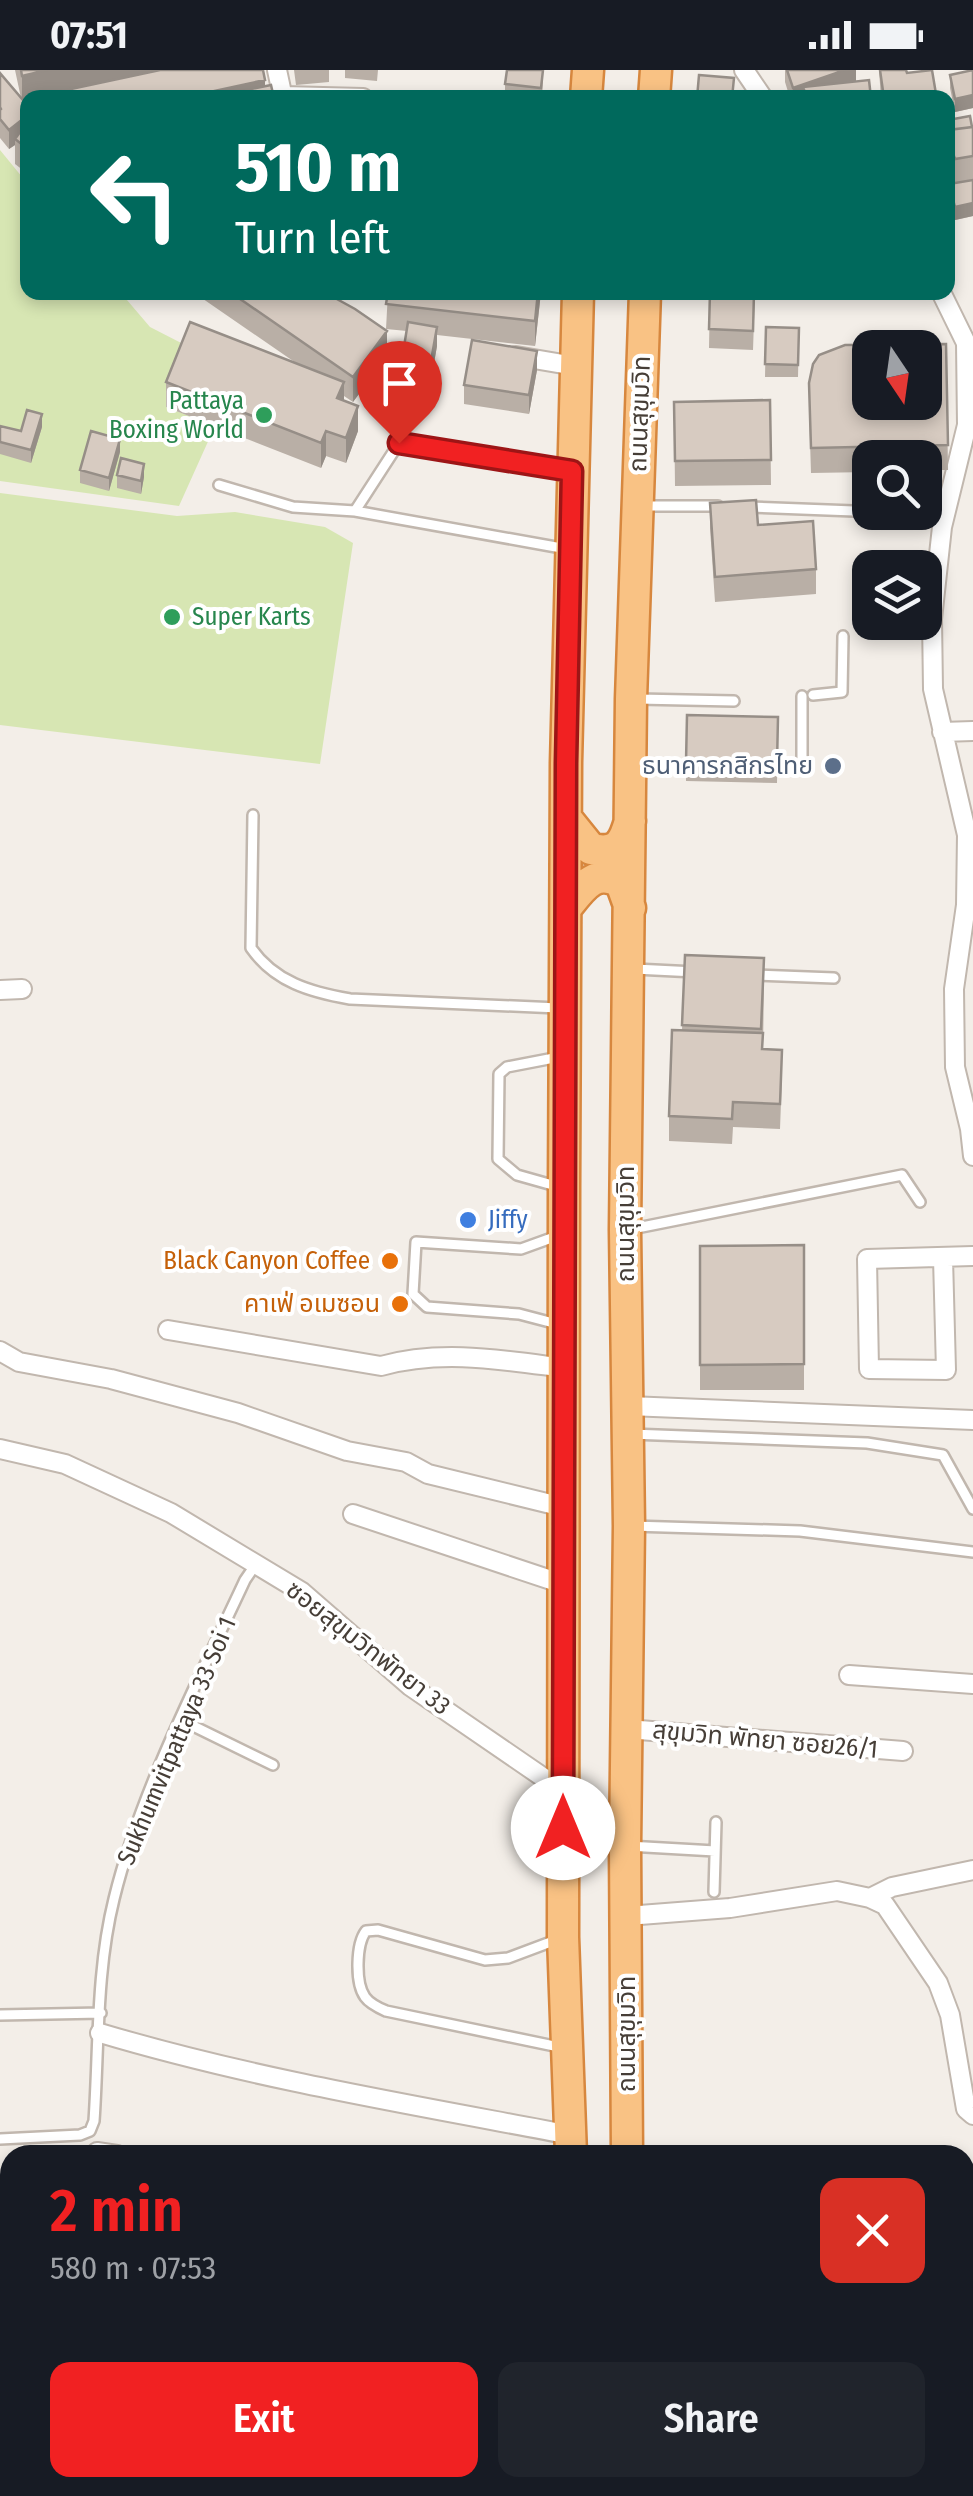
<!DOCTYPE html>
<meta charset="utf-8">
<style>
body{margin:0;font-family:"Fira Sans Condensed","Noto Sans Thai",sans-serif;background:#20242c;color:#f1f3f6;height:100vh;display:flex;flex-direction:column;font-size:38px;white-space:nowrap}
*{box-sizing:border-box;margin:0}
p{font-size:32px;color:#9ea1a6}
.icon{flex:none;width:55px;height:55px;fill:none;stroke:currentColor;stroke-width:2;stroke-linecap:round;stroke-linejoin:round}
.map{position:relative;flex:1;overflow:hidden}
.details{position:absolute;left:0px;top:2075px;width:975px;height:352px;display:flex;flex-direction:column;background:#171b24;border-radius:30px 30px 0 0;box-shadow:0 5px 15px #0003}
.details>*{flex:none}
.banner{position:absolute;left:20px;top:20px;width:935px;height:210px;border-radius:20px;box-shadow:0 5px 15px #0003;background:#00695c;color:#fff;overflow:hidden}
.needle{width:65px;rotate:167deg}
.buttons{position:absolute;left:852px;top:260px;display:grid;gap:20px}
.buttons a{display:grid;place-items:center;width:90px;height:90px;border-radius:20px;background:#171b24;box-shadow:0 5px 15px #0003;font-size:50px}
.pin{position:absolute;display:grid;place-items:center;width:85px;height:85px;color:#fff;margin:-102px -42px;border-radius:50% 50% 50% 0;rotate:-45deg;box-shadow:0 0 10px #0007}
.pin .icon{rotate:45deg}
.me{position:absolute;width:110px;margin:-55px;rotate:0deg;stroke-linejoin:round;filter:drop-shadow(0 0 8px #0008)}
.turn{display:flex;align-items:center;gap:35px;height:210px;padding:0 50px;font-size:45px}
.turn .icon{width:130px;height:130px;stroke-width:2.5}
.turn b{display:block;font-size:70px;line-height:85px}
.round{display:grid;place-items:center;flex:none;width:105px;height:105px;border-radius:20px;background:#20242c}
.head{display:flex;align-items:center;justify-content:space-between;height:170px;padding:0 50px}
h1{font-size:60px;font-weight:600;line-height:75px;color:#f12122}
.cta{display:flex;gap:20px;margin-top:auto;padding:20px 50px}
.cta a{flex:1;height:115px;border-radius:20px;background:#f12122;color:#fff;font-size:40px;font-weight:600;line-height:115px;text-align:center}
.cta a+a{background:#20242c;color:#f1f3f6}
.status{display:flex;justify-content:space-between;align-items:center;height:70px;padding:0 50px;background:#171b24;direction:ltr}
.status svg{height:28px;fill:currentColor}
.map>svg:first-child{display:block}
.green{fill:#d7e6b3}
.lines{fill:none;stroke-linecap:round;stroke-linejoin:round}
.service-casing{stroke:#c1b7ae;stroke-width:14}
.minor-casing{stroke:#c1b7ae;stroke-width:22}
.trunk-casing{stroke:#d7873e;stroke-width:35}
.service{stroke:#fff;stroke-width:9}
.minor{stroke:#fff;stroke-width:18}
.trunk{stroke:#f9c284;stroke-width:30}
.wall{fill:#b9afa6}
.shaded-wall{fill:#968e87}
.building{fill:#d7cbc1;stroke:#968e87;stroke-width:2.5;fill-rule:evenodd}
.route-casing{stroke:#9d1516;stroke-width:25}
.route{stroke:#f12122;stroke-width:18}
.leisure-dot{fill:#2e9e5b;stroke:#fff;stroke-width:4}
.service-dot{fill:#5c6f8a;stroke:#fff;stroke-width:4}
.shop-dot{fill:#3f7fe0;stroke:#fff;stroke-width:4}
.food-dot{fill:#e8710a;stroke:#fff;stroke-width:4}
.labels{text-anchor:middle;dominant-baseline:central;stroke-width:8;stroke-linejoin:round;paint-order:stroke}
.leisure-label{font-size:25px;fill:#27864d;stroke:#fff;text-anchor:end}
.street-label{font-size:25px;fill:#463e37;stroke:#fff}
.service-label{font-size:25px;fill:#4e5e75;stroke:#fff;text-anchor:end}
.shop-label{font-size:25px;fill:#366cbe;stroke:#fff;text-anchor:start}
.food-label{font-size:25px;fill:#c56008;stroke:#fff;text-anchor:end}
</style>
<div class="status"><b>07:51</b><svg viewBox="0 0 49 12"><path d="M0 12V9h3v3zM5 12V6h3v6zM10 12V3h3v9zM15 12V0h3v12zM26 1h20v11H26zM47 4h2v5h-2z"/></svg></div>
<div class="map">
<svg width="973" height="2426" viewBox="0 0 973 2426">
<rect width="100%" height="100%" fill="#f3eee8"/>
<!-- green -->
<path class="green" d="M0,80L27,113L28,222L121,223L150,257L189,277L166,337L215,356L179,436L0,411Z
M0,423L177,446L235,442L325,457L353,473L320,694L0,655Z"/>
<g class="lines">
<!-- service casing -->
<g class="service-casing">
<path id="service" d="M219,415L293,437L355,441L567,479
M644,436H718
M749,437L854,441
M355,441L399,373L568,400
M813,625L842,622L843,566
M638,629L734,631
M802,692V626
M253,745L251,878C275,912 310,922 350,929L558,938
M635,899L695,902
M755,905L834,908
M556,1116L517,1105L498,1089L499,1004L507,997L559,987
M632,1159L902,1105L920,1132
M557,1166L521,1179L416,1172L413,1224L427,1237L519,1244L561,1255
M631,1364L867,1373L943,1385L973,1439
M632,1456L800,1461L973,1482
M181,1650L273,1695
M628,1776L715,1781
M714,1822L716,1752
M556,1870L508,1888L485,1890L378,1860L366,1861C356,1874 355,1913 365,1927C370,1934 379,1938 386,1941L559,1977
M0,1945L101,1943
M0,2069L80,2065L90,2061L94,2051C99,1978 96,1901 114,1829C140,1722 198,1611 245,1510L256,1494"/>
</g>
<!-- minor casing -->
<g class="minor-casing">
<path id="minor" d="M277,0L283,28
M744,0L763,28
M283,26L363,28
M941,222L966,273L967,355L942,457L932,549L933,619L967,765L966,835L954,919L955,997L970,1059L973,1086
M516,286L575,296
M942,662L973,661
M0,920L22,919
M943,1188L946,1300L869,1299L867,1189L973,1186
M168,1260L381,1296C442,1279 502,1290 564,1298
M0,1281L19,1292L111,1309L238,1343L347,1381L406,1392L428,1404L563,1437
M629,1336L973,1350
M0,1379L65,1394L171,1443L302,1522L410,1616L563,1721
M353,1444L563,1514
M849,1605L973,1614
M627,1659L903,1681
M870,1828L892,1817L973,1800
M627,1846L730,1838L837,1821L870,1828L885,1835L938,1913L950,1945L966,2039L973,2045
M100,1963C254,2009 413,2035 571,2065
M97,2082L117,2085
M965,2277L973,2276"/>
</g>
<!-- trunk casing -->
<g class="trunk-casing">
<path id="trunk" d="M586,28L588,0
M654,28L656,0
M566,748L591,779C617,784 623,775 630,751
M566,838C582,818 595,797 621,813L630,838
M571,2085L563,1867L564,1118L566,693L578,222
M627,2085L625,1776L629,1456L625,1160L631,629L645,222
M579,2418V2426
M637,2418V2426"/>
</g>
<!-- service -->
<use href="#service" class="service"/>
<!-- minor -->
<use href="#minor" class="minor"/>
<!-- trunk -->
<use href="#trunk" class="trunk"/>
</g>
<!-- wall -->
<path class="wall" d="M15,0H263L265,16L274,28H57V23L23,30L28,36V104L15,94V75L9,79L0,68V3L21,28Z
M294,0H329V12L296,15Z
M345,0H378L377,11L345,8Z
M785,0H856V12L871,28H790L785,12Z
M879,0H906L907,3L932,0L936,28H881Z
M973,0V38L955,42L950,18V5Z
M543,9L542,28L505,27V14Z
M948,50L973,57V146L955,150L949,127V114L955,113L948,94Z
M193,222H324L387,286L353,332L344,326V330L358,361L346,393L326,386L321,398L166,337V312L296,293Z
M388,222H541L535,276L437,265V276L425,344L397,339V320L407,261L386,259Z
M710,222H755L753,280L709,278Z
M766,257L799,258L798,307H765Z
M946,274L948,400H925V388H870V402L811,403L809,338Z
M537,300L529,344L464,334V315Z
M770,330L771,415L675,416L674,332Z
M0,356L21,361L42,357L31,393L0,384Z
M120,382L109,421L80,413V400Z
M117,405L144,407L141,424L117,418Z
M710,433L758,455L816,499V524L715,532L710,458Z
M687,645L778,647L777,713L686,711Z
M685,885L764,913L763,979L782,1005L780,1059L733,1057L732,1074L669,1071V1046L682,960Z
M804,1175V1320H700V1176Z"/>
<!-- shaded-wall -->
<path class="shaded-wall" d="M47,0H163L36,28H28V29L22,31V6Z
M845,0H856V15L803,17V28H793V18Z
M265,10V28H182Z
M973,25V38L955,42V29Z
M28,45V64L15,69V75L9,79V60Z
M973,133V146L955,150V137Z
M538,222H541L535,276V251Z
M437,257V276L425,344V325Z
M387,261V286L353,332V307Z
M537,281V300L529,344V325Z
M344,312V337L337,328Z
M358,336V361L346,393V368Z
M42,344V357L31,393V380Z
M326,361V386L321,398V373Z
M120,369V382L109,421V408Z
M144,394V407L141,424V411Z"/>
<!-- building -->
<path class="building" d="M21,0H47L22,6Z
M160,0H263L265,10L182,28H58L57,22Z
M507,0H543L541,18L505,14Z
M787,0H845L793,18Z
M880,0H906L907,3L932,0L936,24L913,28H884Z
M973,0V25L955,29L950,5Z
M0,3L28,36V45L9,60L0,49V40L1,39L0,37Z
M699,5L734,8L732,28H697Z
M869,10L871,28H807L803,17Z
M271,15L274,28H208Z
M970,46L972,57L948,60V50Z
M28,51V79L15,69Z
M973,57V86L955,89L948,69V60Z
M973,110V133L955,137L949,114Z
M230,222H324L355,239L387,261L353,307Z
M388,222H538L535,251L386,234Z
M710,222H754L753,261L709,259Z
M190,252L344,312L337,328L358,336L346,368L326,361L321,373L166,312Z
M408,252L437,257L425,325L397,320Z
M766,257L799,258L798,295L765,294Z
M472,270L537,281L529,325L464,315Z
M946,274L948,375L811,378L809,313L813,294L819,285L845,275ZM870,278H925V332H870Z
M770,330L771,390L675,391L674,332Z
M27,340L42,344L31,380L0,372V356L21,361Z
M91,361L120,369L109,408L80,400Z
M121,388L144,394L141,411L117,405Z
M756,430L758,455L813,451L816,499L715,507L710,433Z
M687,645L778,647L777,694L686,692Z
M685,885L764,888L761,959L682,955Z
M672,960L763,963L762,979L782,980L780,1034L733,1032L732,1049L669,1046Z
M804,1175V1294L700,1295V1176Z
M135,2422L161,2426H135Z"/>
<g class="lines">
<!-- route casing -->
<g class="route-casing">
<path id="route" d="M399,373L572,401L566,693L563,1758"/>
</g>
<!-- route -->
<use href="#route" class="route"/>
</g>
<!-- markers -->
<g class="leisure-dot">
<circle cx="264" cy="345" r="10"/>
<circle cx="172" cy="547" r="10"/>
</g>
<circle class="service-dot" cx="833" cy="696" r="10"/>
<circle class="shop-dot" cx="468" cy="1150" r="10"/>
<g class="food-dot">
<circle cx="390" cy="1191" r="10"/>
<circle cx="400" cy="1234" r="10"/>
</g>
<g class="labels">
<!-- leisure labels -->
<g class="leisure-label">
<text x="244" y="331">Pattaya<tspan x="244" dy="29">Boxing World</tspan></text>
<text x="192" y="547" text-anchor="start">Super Karts</text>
</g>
<!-- street labels -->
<g class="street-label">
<text transform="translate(640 344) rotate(-88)">ถนนสุขุมวิท</text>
<text transform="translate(626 1154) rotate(-90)">ถนนสุขุมวิท</text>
<text transform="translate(368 1578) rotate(38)">ซอยสุขุมวิทพัทยา 33</text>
<text transform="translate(765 1670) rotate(5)">สุขุมวิท พัทยา ซอย26/1</text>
<text transform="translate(177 1671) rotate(-67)">Sukhumvitpattaya 33 Soi 1</text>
<text transform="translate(627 1964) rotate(-90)">ถนนสุขุมวิท</text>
</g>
<!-- service labels -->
<g class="service-label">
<text x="813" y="696">ธนาคารกสิกรไทย</text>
</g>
<!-- shop labels -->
<g class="shop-label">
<text x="488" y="1150">Jiffy</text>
</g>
<!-- food labels -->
<g class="food-label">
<text x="370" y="1191">Black Canyon Coffee</text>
<text x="380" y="1234">คาเฟ่ อเมซอน</text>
</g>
</g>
</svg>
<div class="buttons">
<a><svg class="needle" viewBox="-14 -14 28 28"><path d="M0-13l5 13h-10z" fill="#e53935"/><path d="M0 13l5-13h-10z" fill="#9ea1a6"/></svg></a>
<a><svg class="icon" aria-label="search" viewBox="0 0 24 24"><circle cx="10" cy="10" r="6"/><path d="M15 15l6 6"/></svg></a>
<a><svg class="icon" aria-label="layers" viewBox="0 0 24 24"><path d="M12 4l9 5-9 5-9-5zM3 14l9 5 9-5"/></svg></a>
</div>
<div class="pin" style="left:399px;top:373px;background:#d93025"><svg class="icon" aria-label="arrive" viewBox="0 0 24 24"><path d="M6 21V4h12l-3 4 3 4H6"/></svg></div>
<svg class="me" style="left:563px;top:1758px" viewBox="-20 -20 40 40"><circle r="19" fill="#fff"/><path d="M0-13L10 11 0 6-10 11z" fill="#f12122"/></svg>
<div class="banner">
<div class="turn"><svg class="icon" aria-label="left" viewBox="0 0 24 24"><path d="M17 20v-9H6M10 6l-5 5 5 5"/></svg><div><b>510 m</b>Turn left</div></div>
</div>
<section class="details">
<div class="head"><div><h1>2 min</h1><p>580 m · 07:53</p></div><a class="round" style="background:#d93025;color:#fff"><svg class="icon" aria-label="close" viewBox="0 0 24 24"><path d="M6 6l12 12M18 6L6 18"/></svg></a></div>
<div class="cta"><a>Exit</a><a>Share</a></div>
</section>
</div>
